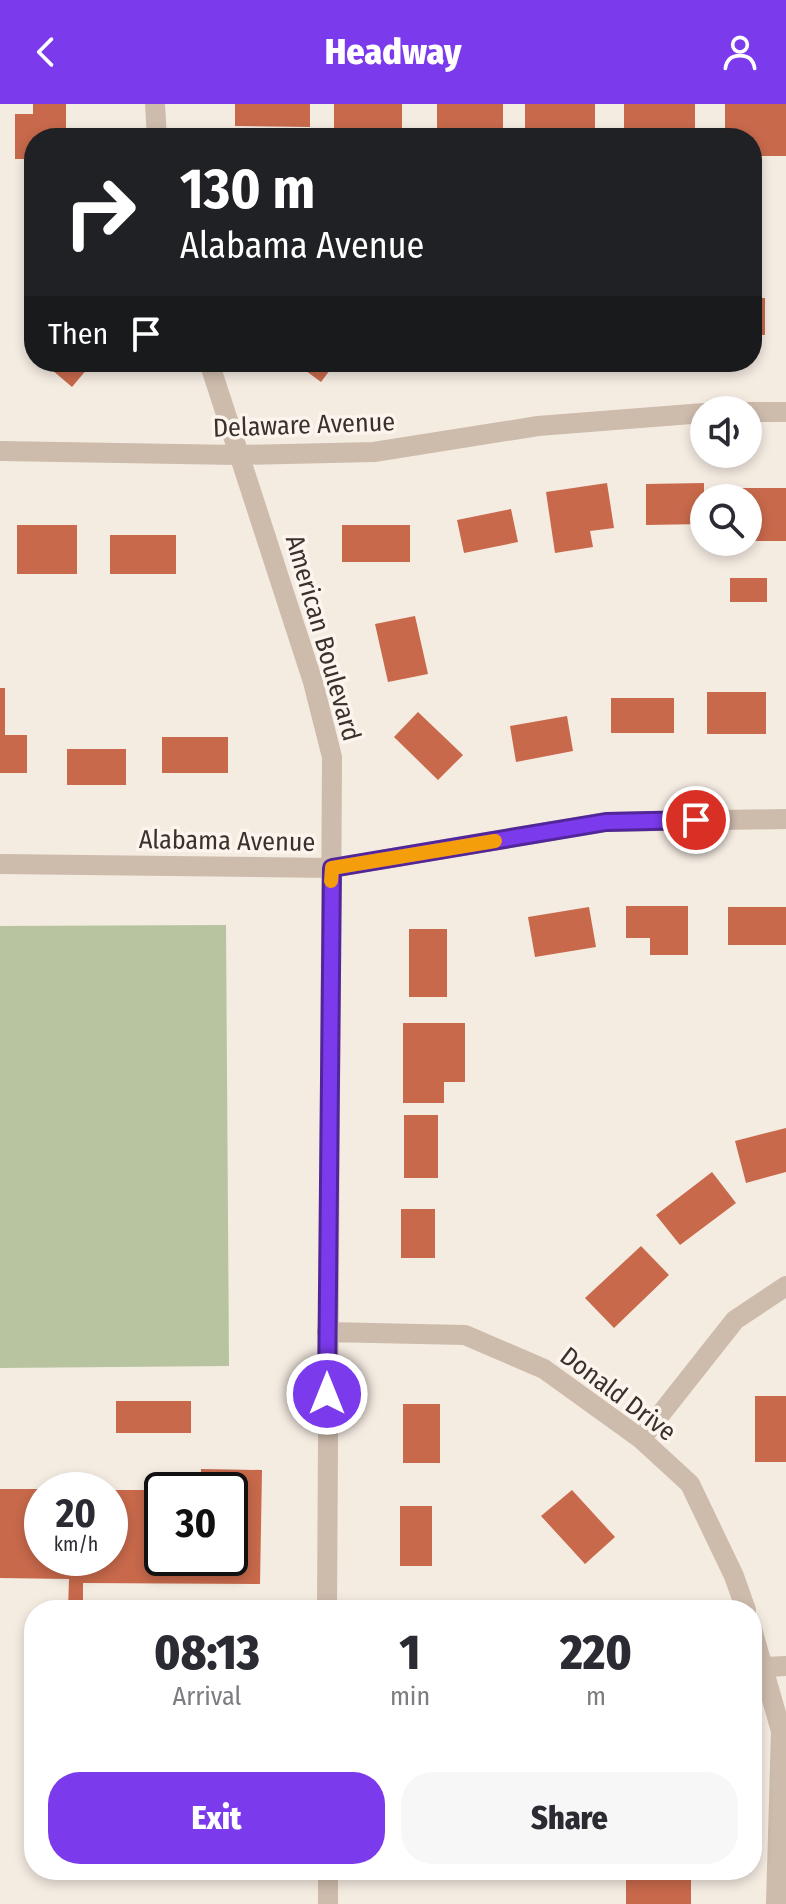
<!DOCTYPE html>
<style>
body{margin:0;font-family:"Fira Sans Condensed",sans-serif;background:#f7f7f7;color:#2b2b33;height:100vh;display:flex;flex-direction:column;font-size:30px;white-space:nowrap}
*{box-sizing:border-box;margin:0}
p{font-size:26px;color:#7c7c81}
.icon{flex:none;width:44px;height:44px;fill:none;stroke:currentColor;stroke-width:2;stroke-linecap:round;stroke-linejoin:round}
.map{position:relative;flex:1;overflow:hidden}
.details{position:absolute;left:24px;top:1496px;width:738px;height:280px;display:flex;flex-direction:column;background:#fff;border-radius:32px;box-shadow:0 4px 12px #0003}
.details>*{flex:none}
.hud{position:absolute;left:24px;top:24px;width:738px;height:244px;border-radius:32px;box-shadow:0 4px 12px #0003;background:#202124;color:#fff;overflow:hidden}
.controls{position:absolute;left:690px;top:292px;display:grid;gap:16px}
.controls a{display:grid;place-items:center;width:72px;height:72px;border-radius:50%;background:#fff;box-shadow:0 4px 12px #0003;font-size:40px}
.speed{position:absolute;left:24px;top:1368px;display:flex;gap:16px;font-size:40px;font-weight:700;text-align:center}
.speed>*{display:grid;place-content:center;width:104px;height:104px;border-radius:50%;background:#fff;box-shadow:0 4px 12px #0003;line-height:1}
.speed small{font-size:20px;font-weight:400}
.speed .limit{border:4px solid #111;border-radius:12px;background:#fff;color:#111}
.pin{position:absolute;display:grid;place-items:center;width:68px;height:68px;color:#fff;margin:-34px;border:4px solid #fff;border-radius:50%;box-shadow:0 2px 8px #0007}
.me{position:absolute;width:88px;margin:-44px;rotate:0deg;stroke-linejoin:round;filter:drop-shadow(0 0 6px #0008)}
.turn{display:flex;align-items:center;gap:28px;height:168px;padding:0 24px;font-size:36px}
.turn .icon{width:104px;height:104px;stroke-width:2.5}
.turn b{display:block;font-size:56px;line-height:68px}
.then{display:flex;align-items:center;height:76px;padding:0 24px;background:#0003;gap:16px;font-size:30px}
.eta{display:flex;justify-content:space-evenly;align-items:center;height:136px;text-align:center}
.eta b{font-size:48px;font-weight:800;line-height:56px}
.button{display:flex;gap:16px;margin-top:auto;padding:16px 24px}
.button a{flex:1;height:92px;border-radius:32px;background:#7c3aed;color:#fff;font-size:32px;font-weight:800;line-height:92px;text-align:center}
.button a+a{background:#f7f7f7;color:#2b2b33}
header{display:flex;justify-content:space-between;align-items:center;height:104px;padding:0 24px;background:#7c3aed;color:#fff;font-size:36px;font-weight:800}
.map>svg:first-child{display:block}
.green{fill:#b8c4a0}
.building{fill:#c8694b}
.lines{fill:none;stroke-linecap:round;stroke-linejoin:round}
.minor{stroke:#cdbbac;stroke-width:20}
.route-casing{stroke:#51269a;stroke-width:20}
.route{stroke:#7c3aed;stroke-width:14}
.slow{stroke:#f59e0b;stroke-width:14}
.labels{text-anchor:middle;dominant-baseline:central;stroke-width:7;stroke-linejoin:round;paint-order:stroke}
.street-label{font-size:26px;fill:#3b302b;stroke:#fbf5ee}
</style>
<header><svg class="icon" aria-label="back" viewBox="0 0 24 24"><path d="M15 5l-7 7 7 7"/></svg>Headway<svg class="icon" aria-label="person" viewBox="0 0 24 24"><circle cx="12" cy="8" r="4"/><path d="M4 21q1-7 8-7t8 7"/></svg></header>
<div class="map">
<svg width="786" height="1800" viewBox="0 0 786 1800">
<rect width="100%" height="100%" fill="#f4ebe1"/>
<!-- green -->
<path class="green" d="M226,821L229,1262L0,1264V822Z"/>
<!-- building -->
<path class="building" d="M33,0H66V34H34V55H15V10H33Z
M235,0H310V23L235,22Z
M334,0H402V25L334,26Z
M437,0H503V29H437Z
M525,0H595V28H573V34H525Z
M624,0H695V29H624Z
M725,0H786V52H752V34H725Z
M752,194H765V231H752Z
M47,258H93L72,283L45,260Z
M294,258H336L321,278Z
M400,258H464L465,262L401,267Z
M607,379L614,424L590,427L593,443L555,449L546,388Z
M704,379V420L646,421V380Z
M741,384H786V437H748V394H741Z
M511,405L518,438L464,449L457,416Z
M17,421H77V470H17Z
M342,421H410V458H342Z
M110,431H176V470H110Z
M730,474H767V498H730Z
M415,512L428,570L388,578L375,520Z
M0,584H5V631H27V669H0Z
M707,588H766V630H707Z
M611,594H674V629H611Z
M418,608L463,651L438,676L394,633Z
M567,612L573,647L516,658L510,622Z
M162,633H228V669H162Z
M67,645H126V681H67Z
M626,802H688V851H650V834H626Z
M589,803L596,843L535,853L528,813Z
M728,803H786V841H728Z
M409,825H447V893H409Z
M403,919H465V978H444V999H403Z
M404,1011H438V1074H404Z
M786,1024V1068L746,1079L735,1037Z
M712,1068L736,1099L680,1141L656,1111Z
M401,1105H435V1154H401Z
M641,1142L669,1171L614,1224L585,1194Z
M755,1292H786V1358H755Z
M116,1297H191V1329H116Z
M403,1300H440V1359H403Z
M201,1365L262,1366L260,1480L83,1479V1506H68L69,1475L0,1474V1385H42V1454H110V1386H162V1454H230V1386H201Z
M572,1386L615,1433L585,1460L541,1412Z
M400,1402H432V1462H400Z
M30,1514H34V1600H29Z
M626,1774H691V1800H626Z"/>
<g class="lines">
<!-- minor -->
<path class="minor" d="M155,0L157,34
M209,258L313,578L332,653L327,1506
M748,308H786
M0,347L238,351L374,348L538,322L704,309
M0,760L332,764L606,718L786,715
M327,1228L465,1231L544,1265L641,1335L690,1380L734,1472L746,1506
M641,1335L735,1216L786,1182
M752,1525L781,1627L776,1800
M765,1563L786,1562
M328,1766V1800"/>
</g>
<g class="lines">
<!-- route casing -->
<g class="route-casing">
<path id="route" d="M327,1290L332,764L606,718L696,716"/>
</g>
<!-- route -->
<use href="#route" class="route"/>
<!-- slow -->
<path class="slow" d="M331,777L332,764L495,737"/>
</g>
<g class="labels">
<!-- street labels -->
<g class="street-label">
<text transform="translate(304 321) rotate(-2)">Delaware Avenue</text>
<text transform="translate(323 534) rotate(74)">American Boulevard</text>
<text transform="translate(227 737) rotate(1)">Alabama Avenue</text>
<text transform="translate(618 1290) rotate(37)">Donald Drive</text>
</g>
</g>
</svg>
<div class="controls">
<a><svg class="icon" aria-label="sound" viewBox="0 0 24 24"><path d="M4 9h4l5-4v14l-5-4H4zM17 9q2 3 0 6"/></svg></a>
<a><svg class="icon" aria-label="search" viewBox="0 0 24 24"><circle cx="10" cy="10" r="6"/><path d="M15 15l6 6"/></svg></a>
</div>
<div class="speed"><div>20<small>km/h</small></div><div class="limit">30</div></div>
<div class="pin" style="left:696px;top:716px;background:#d93025"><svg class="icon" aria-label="arrive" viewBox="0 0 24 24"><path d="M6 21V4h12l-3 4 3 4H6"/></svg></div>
<svg class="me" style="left:327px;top:1290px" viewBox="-20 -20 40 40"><circle r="17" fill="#7c3aed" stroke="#fff" stroke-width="3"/><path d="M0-11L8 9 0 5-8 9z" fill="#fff"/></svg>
<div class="hud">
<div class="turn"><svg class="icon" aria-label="right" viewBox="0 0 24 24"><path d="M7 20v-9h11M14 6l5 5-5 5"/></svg><div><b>130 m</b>Alabama Avenue</div></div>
<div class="then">Then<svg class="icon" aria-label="arrive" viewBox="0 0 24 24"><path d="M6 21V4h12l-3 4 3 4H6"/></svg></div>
</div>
<section class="details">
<div class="eta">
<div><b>08:13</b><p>Arrival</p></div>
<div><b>1</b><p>min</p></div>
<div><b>220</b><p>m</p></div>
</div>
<div class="button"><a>Exit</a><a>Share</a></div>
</section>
</div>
